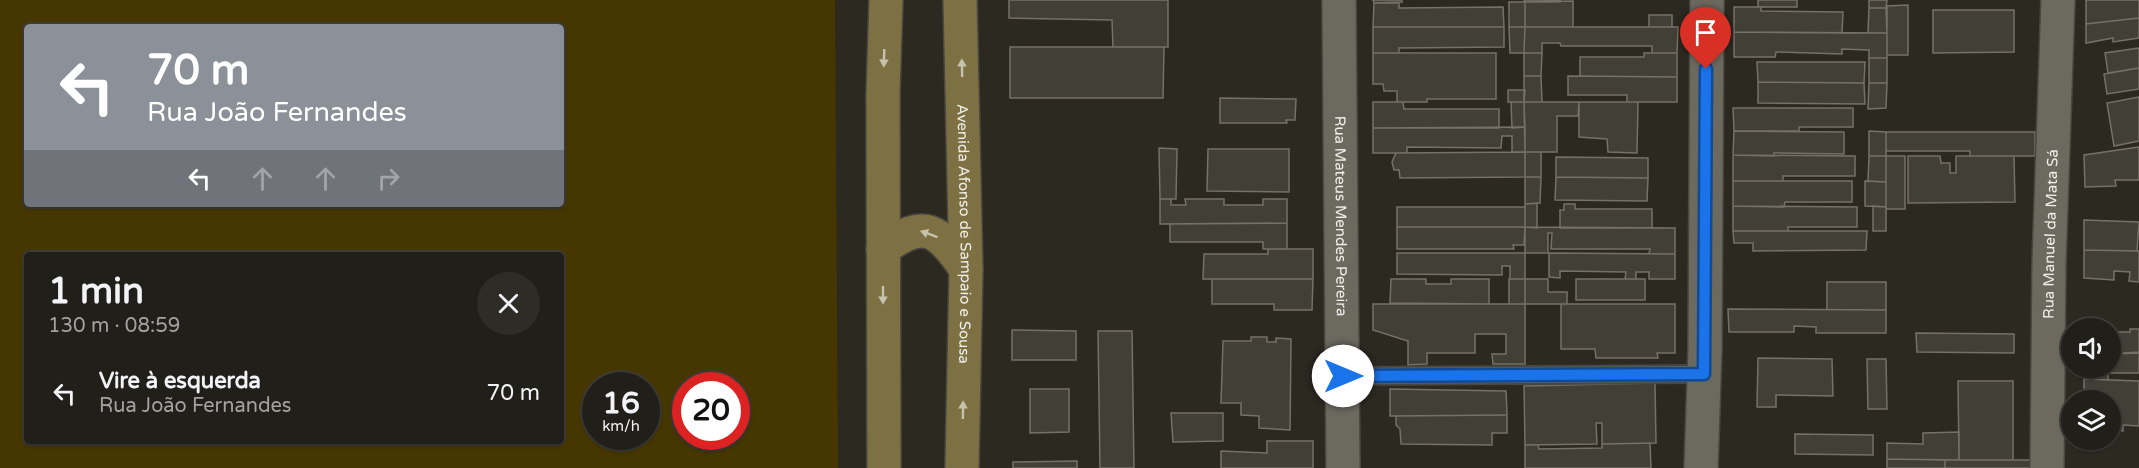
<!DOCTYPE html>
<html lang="pt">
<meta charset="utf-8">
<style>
body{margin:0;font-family:"Varela Round",sans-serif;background:#2d2c26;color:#f1f3f6;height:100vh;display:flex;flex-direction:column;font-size:22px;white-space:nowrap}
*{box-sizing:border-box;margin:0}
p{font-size:20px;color:#a2a2a2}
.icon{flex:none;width:33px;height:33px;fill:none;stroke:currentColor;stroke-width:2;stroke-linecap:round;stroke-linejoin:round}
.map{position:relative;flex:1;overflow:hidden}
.drawer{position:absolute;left:24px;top:252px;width:540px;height:192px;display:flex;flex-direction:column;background:#211f19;border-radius:6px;box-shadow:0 2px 4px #0004,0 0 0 2px #3e3d38}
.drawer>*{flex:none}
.banner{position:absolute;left:24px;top:24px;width:540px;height:183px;border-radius:6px;box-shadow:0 2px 4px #0004,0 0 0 2px #3e3d38;background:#8c9099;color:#fff;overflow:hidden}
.buttons{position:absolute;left:2061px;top:318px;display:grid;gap:12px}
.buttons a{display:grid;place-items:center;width:60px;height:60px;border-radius:50%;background:#211f19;box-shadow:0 2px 4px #0004,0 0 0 2px #3e3d38;font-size:30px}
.speed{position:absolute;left:582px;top:372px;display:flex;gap:12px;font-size:30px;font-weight:700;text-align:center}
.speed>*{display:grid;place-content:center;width:78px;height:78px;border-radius:50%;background:#211f19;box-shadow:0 2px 4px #0004,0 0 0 2px #3e3d38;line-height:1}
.speed small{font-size:15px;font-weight:400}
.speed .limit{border:9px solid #d22;background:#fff;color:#111}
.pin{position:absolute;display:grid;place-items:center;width:51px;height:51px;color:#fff;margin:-62px -26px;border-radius:50% 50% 50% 0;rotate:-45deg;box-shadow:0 0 6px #0007}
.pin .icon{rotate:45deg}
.me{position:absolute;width:66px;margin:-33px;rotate:90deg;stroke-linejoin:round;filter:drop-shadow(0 0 4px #0008)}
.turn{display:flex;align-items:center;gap:21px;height:126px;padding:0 24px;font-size:27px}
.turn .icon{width:78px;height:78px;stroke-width:2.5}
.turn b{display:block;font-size:42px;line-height:51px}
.lanes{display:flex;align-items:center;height:57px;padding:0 24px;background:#0003;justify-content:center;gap:30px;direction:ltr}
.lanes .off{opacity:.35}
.round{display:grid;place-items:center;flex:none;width:63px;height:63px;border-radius:32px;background:#2d2c26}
.summary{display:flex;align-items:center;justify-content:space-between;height:102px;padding:0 24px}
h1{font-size:36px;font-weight:700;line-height:45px}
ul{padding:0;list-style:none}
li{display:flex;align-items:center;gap:18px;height:78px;padding:0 24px}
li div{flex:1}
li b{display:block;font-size:22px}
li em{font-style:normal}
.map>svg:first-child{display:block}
.green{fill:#463701;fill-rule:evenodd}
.building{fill:#423f37;stroke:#757168;stroke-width:1.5}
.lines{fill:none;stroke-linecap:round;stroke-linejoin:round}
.lane-casing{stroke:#49473f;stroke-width:20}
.street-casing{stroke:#49473f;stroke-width:36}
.secondary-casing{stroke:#49473f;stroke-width:36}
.lane{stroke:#6c695f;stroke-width:16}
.street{stroke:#6c695f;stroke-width:33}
.secondary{stroke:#7d7143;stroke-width:33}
.oneway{fill:#c7c2ae}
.route-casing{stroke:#114b97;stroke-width:15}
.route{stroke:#1a73e8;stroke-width:10}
.labels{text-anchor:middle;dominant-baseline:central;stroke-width:6;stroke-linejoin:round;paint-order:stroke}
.street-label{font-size:15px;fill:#efeee8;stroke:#2c2921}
</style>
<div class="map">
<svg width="2139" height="468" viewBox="0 0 2139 468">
<rect width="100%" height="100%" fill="#2c2921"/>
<!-- green -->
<path class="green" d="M0,0H835L838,468H0ZM27,27H561V204H27ZM27,255H561V441H27ZM596,386H646V436H596ZM686,386H736V436H686Z"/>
<!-- building -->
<path class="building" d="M1009,0H1168V47H1113L1112,20L1009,18Z
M1373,0H1402V2L1374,3Z
M1524,0H1560V2H1525Z
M1758,0H1797V7H1758Z
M1869,0H1887L1886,8H1869Z
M2086,0H2139V18L2086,24Z
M1573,1V27H1525V2Z
M1509,2H1525V27H1509Z
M1374,3H1399V8L1503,7L1504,27H1373Z
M1908,5V55H1887V6Z
M1734,7H1761V11L1843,12L1842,33L1734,32Z
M1869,8H1886L1887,33H1868Z
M1933,10H2014V52L1933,53Z
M1649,15H1672V27H1649Z
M2139,18V38L2113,42V38L2086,43V24Z
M1373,27H1504V47L1399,48V53H1373Z
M1509,27H1525L1524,53H1510Z
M1525,27H1678L1677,53H1652V46H1561L1560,43H1542V53H1524Z
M1734,32L1887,33V58H1869V50L1842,49V54L1776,52L1775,57H1734Z
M1010,47H1164L1163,98H1010Z
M2139,48V68L2108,73L2105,53Z
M1373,53H1496V99H1427V102H1397V91H1384L1383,84H1373Z
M1524,53H1542L1541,76H1524Z
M1644,53H1677V77L1580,76V57H1644Z
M1869,58H1887V83H1869Z
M1757,62H1865L1864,83L1758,82Z
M2139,68V89L2107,94L2104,74Z
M1524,76H1541L1542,102H1524Z
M1568,76L1677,77V102H1627V95H1568Z
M1758,82L1864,83L1865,104L1758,103Z
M1869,83H1887L1886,108L1868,109Z
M1508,90H1525L1524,102H1508Z
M2139,97V141L2114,146L2107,103Z
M1220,98L1296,99L1295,120H1286L1287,123H1220Z
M1373,102H1403L1404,109H1499V128H1373Z
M1511,102H1524L1525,127L1512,128Z
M1524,102H1579L1578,116H1557V152H1525Z
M1579,102H1638L1637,153L1608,152L1607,139L1579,137Z
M1733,108H1853V127H1799V131H1734Z
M1525,127V152H1512V136H1502L1501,148L1407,147V153H1373V128Z
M1734,131L1844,132V154L1774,153V156L1733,155Z
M1869,131L1886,132V156H1869Z
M1886,132H2035V156H1970V151H1886Z
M2139,147V180H2115L2116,186L2085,187L2084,155Z
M1159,148L1177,149L1176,199H1160Z
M1208,149H1289V192L1207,191Z
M1525,152V177L1400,178L1399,170H1394L1392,162L1396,153Z
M1525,152H1541V177H1525Z
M1733,155L1855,156V176H1783V181H1733Z
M1869,156H1886V182L1868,181Z
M1886,156H1905V209H1886Z
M1908,156H1940L1941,163H1950V173H1956V156H2014L2015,202L1908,203Z
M1556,157L1648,158V178L1556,177Z
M1525,177H1541L1540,203L1525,204Z
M1556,177L1648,178L1647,201L1555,200Z
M1733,181H1852V202H1785L1784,207L1733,206Z
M1865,181L1886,182V207L1865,206Z
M1160,199H1171V205H1186L1185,199H1224V205H1263V199H1287V223L1160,224Z
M1537,203V228L1525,227V204Z
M1564,204H1575V209H1652V228H1560V210H1564Z
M1733,206L1857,207V227H1788V231H1733Z
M1873,206L1886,207V231H1873Z
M1397,207H1525V227H1397Z
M2084,220L2139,222L2137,251L2084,250Z
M1287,223V249H1263V242H1170V224Z
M1397,227H1525L1524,245H1513L1514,249H1397Z
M1525,227L1675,228V254H1649L1650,249H1551L1552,233H1548V253H1525Z
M1733,231H1867L1866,250L1753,251V243H1734Z
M1268,249H1313V279H1203L1204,254H1268Z
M2084,250L2139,251V282L2129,281L2130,272L2114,271V280L2084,278Z
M1397,253H1525V279H1510V266H1502V275L1397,274Z
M1549,253L1675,254V279H1649V272H1636V279H1625L1626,272L1560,271V278L1549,277Z
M1212,279H1313L1312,310H1274V304H1212Z
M1391,279H1426V284H1451V279H1489V304L1390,303Z
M1509,279H1525V304H1509Z
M1525,279H1548V292H1567V304H1525Z
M1576,279H1645V300H1576Z
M1827,282H1886V310H1827Z
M1373,304H1525V364H1493L1492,354H1506V334H1475V353H1427V364L1408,365V341L1373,330Z
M1561,304H1675V353H1657L1658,358H1596L1595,349H1561Z
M1728,309L1886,310V333H1816V327L1794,326V332H1729Z
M2130,329H2139V352L2110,354V332H2130Z
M1012,330L1076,331V360H1012Z
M1098,331H1132L1134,468H1100Z
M1916,333L2014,334V353L1917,352Z
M1251,337H1267V342H1276V338L1291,339L1290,430L1259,428V416L1241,415V403H1221L1223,341H1251Z
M2139,353V373H2108V380L2084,379V368H2110V354Z
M1758,358L1832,359L1833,396L1776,395V407H1757Z
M1867,359H1886L1887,409H1868Z
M2084,379L2139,381V426L2123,425V431L2110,430V400H2084Z
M1958,381H2013V460H1959Z
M1655,383L1656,443L1602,444V423H1596L1597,444L1525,445L1524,386Z
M1030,389H1069V432L1030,433Z
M1390,389L1506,391L1507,415L1390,416Z
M1171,413H1223V441L1173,442Z
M1507,415V433H1492V445L1401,444L1400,429L1396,425V416Z
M1959,432V460L1887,459V443L1923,444V433Z
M1795,434L1873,435V455L1795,454Z
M1267,441H1313V468H1221V451L1267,453Z
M1650,443L1651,468H1525V445H1538L1539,449L1602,448V444Z
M1887,459L1945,460V468H1887Z
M1945,460H2037V468H1945Z
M1077,461V468H1013V462Z"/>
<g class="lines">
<!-- lane casing -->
<g class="lane-casing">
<path id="lane" d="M1343,376L1704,374"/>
</g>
<!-- street casing -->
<g class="street-casing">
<g id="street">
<path id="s1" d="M1339,0L1343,468"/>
<path d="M1701,468L1705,349L1707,0"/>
<path id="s2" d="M2047,468L2049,263L2058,0"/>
</g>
</g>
<!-- secondary casing -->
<g class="secondary-casing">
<g id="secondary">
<path id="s3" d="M960,0L966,269L962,468"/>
<path d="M883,249C925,217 939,230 966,269"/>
<path d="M884,468L883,94L886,0"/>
</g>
</g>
<!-- lane -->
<use href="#lane" class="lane"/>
<!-- street -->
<use href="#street" class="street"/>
<!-- secondary -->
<use href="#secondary" class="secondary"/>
</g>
<!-- one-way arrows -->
<defs><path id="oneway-solid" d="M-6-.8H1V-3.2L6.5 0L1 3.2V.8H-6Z" transform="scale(1.5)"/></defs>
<g class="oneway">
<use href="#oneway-solid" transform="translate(884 58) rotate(92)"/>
<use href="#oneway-solid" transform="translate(962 68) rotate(-91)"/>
<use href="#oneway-solid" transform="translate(929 234) rotate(-160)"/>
<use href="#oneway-solid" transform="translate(883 295) rotate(90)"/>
<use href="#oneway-solid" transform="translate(963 410) rotate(-89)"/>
</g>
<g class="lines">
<!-- route casing -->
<g class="route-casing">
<path id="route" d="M1343,376L1704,374L1706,69"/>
</g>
<!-- route -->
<use href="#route" class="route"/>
</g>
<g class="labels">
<!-- street labels -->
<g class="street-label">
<text stroke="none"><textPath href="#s1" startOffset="216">Rua Mateus Mendes Pereira</textPath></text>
<text stroke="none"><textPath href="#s3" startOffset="234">Avenida Afonso de Sampaio e Sousa</textPath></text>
<text stroke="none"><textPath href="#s2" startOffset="234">Rua Manuel da Mata Sá</textPath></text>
</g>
</g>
</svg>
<div class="buttons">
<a><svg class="icon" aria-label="sound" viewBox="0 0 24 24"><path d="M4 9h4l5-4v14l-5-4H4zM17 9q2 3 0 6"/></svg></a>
<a><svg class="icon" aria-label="layers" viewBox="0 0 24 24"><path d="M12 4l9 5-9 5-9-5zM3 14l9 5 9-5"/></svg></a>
</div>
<div class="speed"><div>16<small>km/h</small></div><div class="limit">20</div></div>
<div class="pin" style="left:1706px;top:69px;background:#d93025"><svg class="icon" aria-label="arrive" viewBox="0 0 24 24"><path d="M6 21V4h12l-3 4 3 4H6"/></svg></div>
<svg class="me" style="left:1343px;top:376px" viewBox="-20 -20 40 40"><circle r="19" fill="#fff"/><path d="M0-13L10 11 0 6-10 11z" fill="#1a73e8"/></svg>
<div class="banner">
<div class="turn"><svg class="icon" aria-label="left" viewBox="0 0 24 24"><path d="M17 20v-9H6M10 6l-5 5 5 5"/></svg><div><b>70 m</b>Rua João Fernandes</div></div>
<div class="lanes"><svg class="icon" aria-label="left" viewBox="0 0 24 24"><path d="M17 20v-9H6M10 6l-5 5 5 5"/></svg><svg class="icon off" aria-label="ahead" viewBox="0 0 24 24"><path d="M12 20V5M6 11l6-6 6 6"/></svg><svg class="icon off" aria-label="ahead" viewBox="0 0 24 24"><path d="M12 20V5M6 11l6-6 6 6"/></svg><svg class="icon off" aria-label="right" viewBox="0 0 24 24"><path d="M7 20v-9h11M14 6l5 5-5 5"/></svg></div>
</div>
<section class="drawer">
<div class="summary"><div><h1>1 min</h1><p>130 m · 08:59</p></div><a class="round"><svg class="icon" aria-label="close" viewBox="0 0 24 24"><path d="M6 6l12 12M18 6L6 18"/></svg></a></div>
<ul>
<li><svg class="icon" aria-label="left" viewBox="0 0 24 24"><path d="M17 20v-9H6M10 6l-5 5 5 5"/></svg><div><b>Vire à esquerda</b><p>Rua João Fernandes</p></div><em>70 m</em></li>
</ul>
</section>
</div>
